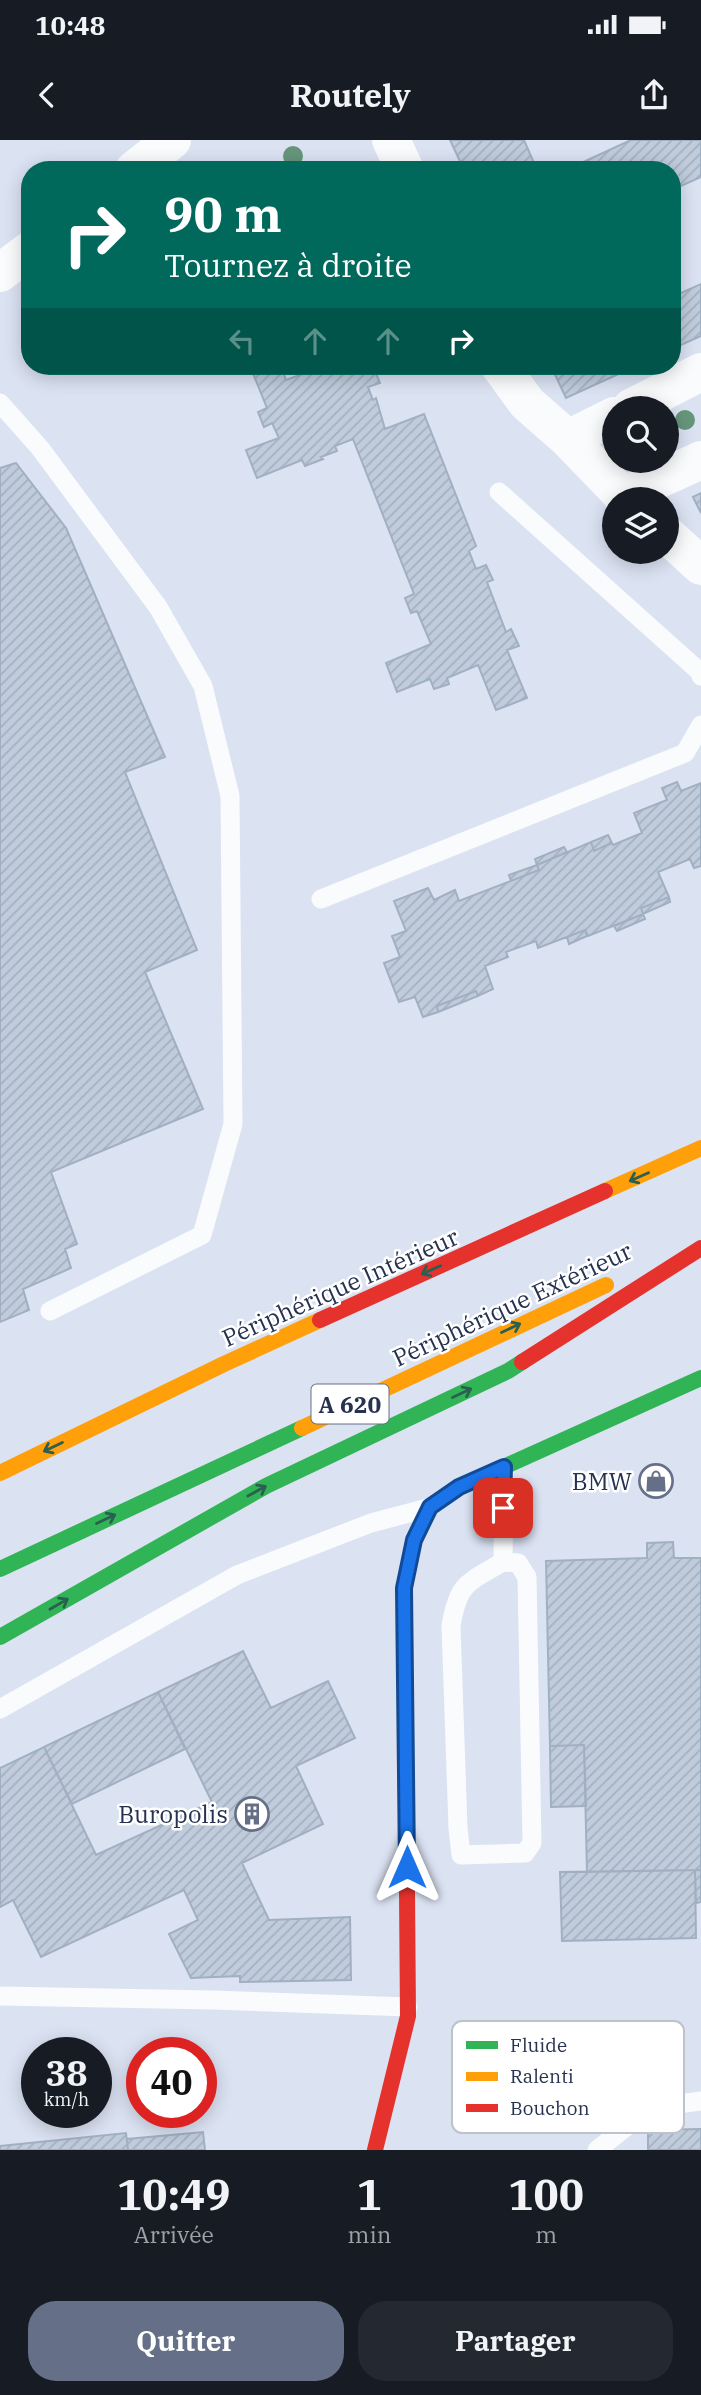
<!DOCTYPE html>
<html lang="fr">
<meta charset="utf-8">
<style>
body{margin:0;font-family:"IBM Plex Serif",serif;background:#242831;color:#f1f3f6;height:100vh;display:flex;flex-direction:column;font-size:26px;white-space:nowrap}
*{box-sizing:border-box;margin:0}
p{font-size:23px;color:#9ea1a6}
.icon{flex:none;width:38px;height:38px;fill:none;stroke:currentColor;stroke-width:2;stroke-linecap:round;stroke-linejoin:round}
.map{position:relative;height:2010px;overflow:hidden}
.panel{display:flex;flex-direction:column;background:#171b24;flex:1}
.panel>*{flex:none}
.hud{position:absolute;left:21px;top:21px;width:660px;height:214px;border-radius:28px;box-shadow:0 4px 18px #0003;background:#00695c;color:#fff;overflow:hidden}
.buttons{position:absolute;left:602px;top:256px;display:grid;gap:14px}
.buttons a{display:grid;place-items:center;width:77px;height:77px;border-radius:50%;background:#171b24;box-shadow:0 4px 18px #0003;font-size:35px}
.speed{position:absolute;left:21px;top:1897px;display:flex;gap:14px;font-size:35px;font-weight:700;text-align:center}
.speed>*{display:grid;place-content:center;width:91px;height:91px;border-radius:50%;background:#171b24;box-shadow:0 4px 18px #0003;line-height:1}
.speed small{font-size:18px;font-weight:400}
.speed .limit{border:10px solid #d22;background:#fff;color:#111}
.pin{position:absolute;display:grid;place-items:center;width:60px;height:60px;color:#fff;margin:-30px;border-radius:14px;box-shadow:0 4px 10px #0006}
.me{position:absolute;width:77px;margin:-38px;rotate:0deg;stroke-linejoin:round;filter:drop-shadow(0 0 5px #0008)}
.turn{display:flex;align-items:center;gap:24px;height:147px;padding:0 28px;font-size:32px}
.turn .icon{width:91px;height:91px;stroke-width:2.5}
.turn b{display:block;font-size:49px;line-height:60px}
.lanes{display:flex;align-items:center;height:66px;padding:0 28px;background:#0003;justify-content:center;gap:35px;direction:ltr}
.lanes .off{opacity:.35}
.eta{display:flex;justify-content:space-evenly;align-items:center;height:119px;text-align:center}
.eta b{font-size:42px;font-weight:700;line-height:49px}
.primary-button{display:flex;gap:14px;margin-top:auto;padding:14px 28px}
.primary-button a{flex:1;height:80px;border-radius:28px;background:#657088;color:#fff;font-size:28px;font-weight:700;line-height:80px;text-align:center}
.primary-button a+a{background:#242831;color:#f1f3f6}
.status{display:flex;justify-content:space-between;align-items:center;height:49px;padding:0 35px;background:#171b24;direction:ltr}
.status svg{height:19px;fill:currentColor}
header{display:flex;justify-content:space-between;align-items:center;height:91px;padding:0 28px;background:#171b24;font-size:32px;font-weight:700}
.map>svg:first-child{display:block}
.building{fill:url(#building-hatch);stroke:#a0b0c2;stroke-width:2}
.lines{fill:none;stroke-linecap:round;stroke-linejoin:round}
.lane{stroke:#fafbfd;stroke-width:19}
.street{stroke:#fafbfd;stroke-width:38}
.fast{stroke:#30b455;stroke-width:16}
.slow{stroke:#ff9f0a;stroke-width:16}
.jam{stroke:#e5322d;stroke-width:16}
.tree{fill:#65967b}
.oneway{stroke:#2a6051}
.route-casing{stroke:#114b97;stroke-width:18}
.route{stroke:#1a73e8;stroke-width:12}
.labels{text-anchor:middle;dominant-baseline:central;stroke-width:5;stroke-linejoin:round;paint-order:stroke}
.shield{fill:#fff;stroke:#677084;stroke-width:2}
.shield-label{font-size:23px;font-weight:bold;fill:#26324f}
.street-label{font-size:24px;fill:#26324f;stroke:#fff}
.poi-label{font-size:24px;fill:#26324f;stroke:#fff;text-anchor:end}
.key{fill:#fff;stroke:#bec2ca;stroke-width:2}
.key-label{font-size:19px;fill:#26324f}
</style>
<div class="status"><b>10:48</b><svg viewBox="0 0 49 12"><path d="M0 12V9h3v3zM5 12V6h3v6zM10 12V3h3v9zM15 12V0h3v12zM26 1h20v11H26zM47 4h2v5h-2z"/></svg></div>
<header><svg class="icon" aria-label="back" viewBox="0 0 24 24"><path d="M15 5l-7 7 7 7"/></svg>Routely<svg class="icon" aria-label="share" viewBox="0 0 24 24"><path d="M12 15V3M7 8l5-5 5 5M5 13v7h14v-7"/></svg></header>
<div class="map">
<svg width="701" height="2010" viewBox="0 0 701 2010">
<defs>
<pattern id="building-hatch" width="6" height="6" patternUnits="userSpaceOnUse" patternTransform="scale(1.75)"><rect width="6" height="6" fill="#c0ccdc"/><path d="M-1 1l2-2M0 6l6-6M5 7l2-2" fill="none" stroke="#a5b0bf"/></pattern>
</defs>
<rect width="100%" height="100%" fill="#dbe2f2"/>
<!-- building -->
<path class="building" d="M450,0H524L537,30H464Z
M631,0H701V37L672,50V30H566Z
M701,144V196L672,209V157Z
M250,226H281L286,240L319,228L318,226H373L380,243L368,247L373,260L376,258L385,289L424,274L476,406L469,411L476,429L486,425L493,440L487,442L506,492L511,489L519,506L507,510L527,558L496,570L478,525L447,538L449,544L434,549L430,539L397,552L386,523L431,504L417,471L411,473L405,458L414,454L353,299L335,306L337,311L321,317L323,319L305,326L302,320L257,338L246,310L279,298L272,283L264,287L258,272L267,268Z
M551,226H636L566,258Z
M16,323L66,388L165,617L125,632L197,810L145,832L203,969L51,1032L77,1104L65,1109L71,1128L23,1149L29,1170L0,1182V328Z
M701,353V373L693,357Z
M677,642L681,651L701,643V726L694,728L690,719L658,732L669,757L641,768L643,774L588,796L585,790L538,808L536,801L506,812L508,817L485,826L493,849L478,856L476,851L437,866L438,872L423,877L415,857L399,862L384,823L400,817L392,796L406,791L394,761L428,748L434,760L455,750L459,761L539,730L537,725L591,702L594,711L612,703L613,705L642,693L634,673L667,660L662,648Z
M608,695L612,703L594,711L591,702Z
M564,707L567,712L537,725L535,719Z
M537,725L539,730L511,741L509,735Z
M669,757L670,762L643,774L641,768Z
M643,774L645,779L617,791L614,786Z
M585,790L587,796L569,804L567,797Z
M476,851L478,856L438,872L437,866Z
M673,1402L674,1418H701V1730L587,1732L584,1605L550,1606L546,1421L647,1418V1403Z
M243,1511L271,1568L328,1541L355,1598L296,1626L323,1684L242,1723L269,1780L350,1777L351,1840L240,1842V1836L191,1838L169,1794L198,1780L184,1750L41,1817L13,1760L0,1767V1628L44,1607L96,1715L212,1662L158,1552Z
M158,1552L185,1609L72,1664L44,1607Z
M584,1605L586,1666L551,1667L550,1606Z
M695,1730L696,1798L562,1801L560,1732Z
M695,1730H701V1762L696,1763Z
M701,1989V2010H648V1990Z
M203,1992L205,2010H128L127,1999Z
M126,1993L128,2010H0V2006Z"/>
<g class="lines">
<!-- lane -->
<path class="lane" d="M0,263L40,308L158,467L203,546L230,656L233,984L202,1095L50,1171
M499,352L700,532L701,536
M321,759L685,613L701,585
M503,1422L518,1423L527,1437L532,1703L525,1713L461,1715L458,1688L451,1486C458,1443 467,1443 503,1422Z
M503,1422L504,1327
M0,1569L237,1435L371,1383L428,1368
M0,1856L213,1860L408,1867
M597,2010L650,1968L701,1961"/>
<!-- street -->
<path class="street" d="M391,0L405,30
M134,30L172,0
M0,133L30,110
M500,226L527,263L568,299L626,359
M631,268L701,232
M568,299L614,276
M622,356L701,320
M667,395L701,426"/>
<!-- fast -->
<path class="fast" d="M0,1429L302,1288
M0,1497L266,1346L508,1231L522,1222
M406,1629L404,1448L414,1400L430,1367L459,1347L701,1238"/>
<!-- slow -->
<path class="slow" d="M605,1051L701,1008
M302,1288L606,1145
M0,1333L224,1224L320,1180"/>
<!-- jam -->
<path class="jam" d="M320,1180L605,1051
M522,1222L701,1108
M375,2010L408,1876L406,1629"/>
</g>
<!-- trees -->
<g class="tree">
<circle cx="293" cy="16" r="10"/>
<circle cx="685" cy="280" r="10"/>
</g>
<!-- one-way arrows -->
<defs><path id="oneway-shaft" d="M-6 0H5M1.5-3L5.5 0L1.5 3" fill="none" stroke-width="1.6" stroke-linecap="round" stroke-linejoin="round" transform="scale(1.75)"/></defs>
<g class="oneway">
<use href="#oneway-shaft" transform="translate(639 1037) rotate(156)"/>
<use href="#oneway-shaft" transform="translate(431 1130) rotate(156)"/>
<use href="#oneway-shaft" transform="translate(511 1188) rotate(-25)"/>
<use href="#oneway-shaft" transform="translate(462 1253) rotate(-25)"/>
<use href="#oneway-shaft" transform="translate(53 1307) rotate(154)"/>
<use href="#oneway-shaft" transform="translate(257 1351) rotate(-29)"/>
<use href="#oneway-shaft" transform="translate(106 1379) rotate(-25)"/>
<use href="#oneway-shaft" transform="translate(59 1464) rotate(-30)"/>
</g>
<g class="lines">
<!-- route casing -->
<g class="route-casing">
<path id="route" d="M407,1727L404,1448L414,1400L430,1367L459,1347L504,1327L503,1368"/>
</g>
<!-- route -->
<use href="#route" class="route"/>
</g>
<!-- icons -->
<defs>
<g id="shop-ring" transform="scale(1.75)"><circle r="9.5" fill="#fff" stroke="#657088" stroke-width="1.5"/><path d="M-5-2.5h2.3a2.7 3.5 0 0 1 5.4 0H5L5.5 6h-11ZM-1.5-2.5h3a1.5 2.3 0 0 0-3 0Z" fill="#657088"/></g>
<g id="building-ring" transform="scale(1.75)"><circle r="9.5" fill="#fff" stroke="#657088" stroke-width="1.5"/><path d="M-4-6H4V6H1V3H-1V6H-4ZM-2.5-4.3h1.7v1.8h-1.7ZM.8-4.3h1.7v1.8H.8ZM-2.5-1h1.7V.8h-1.7ZM.8-1h1.7V.8H.8Z" fill="#657088"/></g>
</defs>
<g fill-rule="evenodd">
<use href="#shop-ring" x="656" y="1341"/>
<use href="#building-ring" x="252" y="1674"/>
</g>
<g class="labels">
<!-- shield labels -->
<rect class="shield" x="311.5" y="1244.5" width="77" height="39" rx="5"/>
<g class="shield-label">
<text x="350" y="1264">A 620</text>
</g>
<!-- street labels -->
<g class="street-label">
<text transform="translate(340 1147) rotate(-24)">Périphérique Intérieur</text>
<text transform="translate(512 1164) rotate(-25)">Périphérique Extérieur</text>
</g>
<!-- poi labels -->
<g class="poi-label">
<text x="632" y="1341">BMW</text>
<text x="228" y="1674">Buropolis</text>
</g>
</g>
<!-- legend -->
<rect x="452" y="1881" width="232" height="112" rx="10" class="key"/>
<rect x="466" y="1901" width="32" height="8" fill="#30b455"/>
<rect x="466" y="1932" width="32" height="9" fill="#ff9f0a"/>
<rect x="466" y="1964" width="32" height="8" fill="#e5322d"/>
<g class="key-label">
<text x="510" y="1912">Fluide</text>
<text x="510" y="1943">Ralenti</text>
<text x="510" y="1975">Bouchon</text>
</g>
</svg>
<div class="buttons">
<a><svg class="icon" aria-label="search" viewBox="0 0 24 24"><circle cx="10" cy="10" r="6"/><path d="M15 15l6 6"/></svg></a>
<a><svg class="icon" aria-label="layers" viewBox="0 0 24 24"><path d="M12 4l9 5-9 5-9-5zM3 14l9 5 9-5"/></svg></a>
</div>
<div class="speed"><div>38<small>km/h</small></div><div class="limit">40</div></div>
<div class="pin" style="left:503px;top:1368px;background:#d93025"><svg class="icon" aria-label="arrive" viewBox="0 0 24 24"><path d="M6 21V4h12l-3 4 3 4H6"/></svg></div>
<svg class="me" style="left:407px;top:1727px" viewBox="-20 -20 40 40"><path d="M0-17L14 15 0 8-14 15z" fill="#1a73e8" stroke="#fff" stroke-width="4"/></svg>
<div class="hud">
<div class="turn"><svg class="icon" aria-label="right" viewBox="0 0 24 24"><path d="M7 20v-9h11M14 6l5 5-5 5"/></svg><div><b>90 m</b>Tournez à droite</div></div>
<div class="lanes"><svg class="icon off" aria-label="left" viewBox="0 0 24 24"><path d="M17 20v-9H6M10 6l-5 5 5 5"/></svg><svg class="icon off" aria-label="ahead" viewBox="0 0 24 24"><path d="M12 20V5M6 11l6-6 6 6"/></svg><svg class="icon off" aria-label="ahead" viewBox="0 0 24 24"><path d="M12 20V5M6 11l6-6 6 6"/></svg><svg class="icon" aria-label="right" viewBox="0 0 24 24"><path d="M7 20v-9h11M14 6l5 5-5 5"/></svg></div>
</div>
</div>
<section class="panel">
<div class="eta">
<div><b>10:49</b><p>Arrivée</p></div>
<div><b>1</b><p>min</p></div>
<div><b>100</b><p>m</p></div>
</div>
<div class="primary-button"><a>Quitter</a><a>Partager</a></div>
</section>
